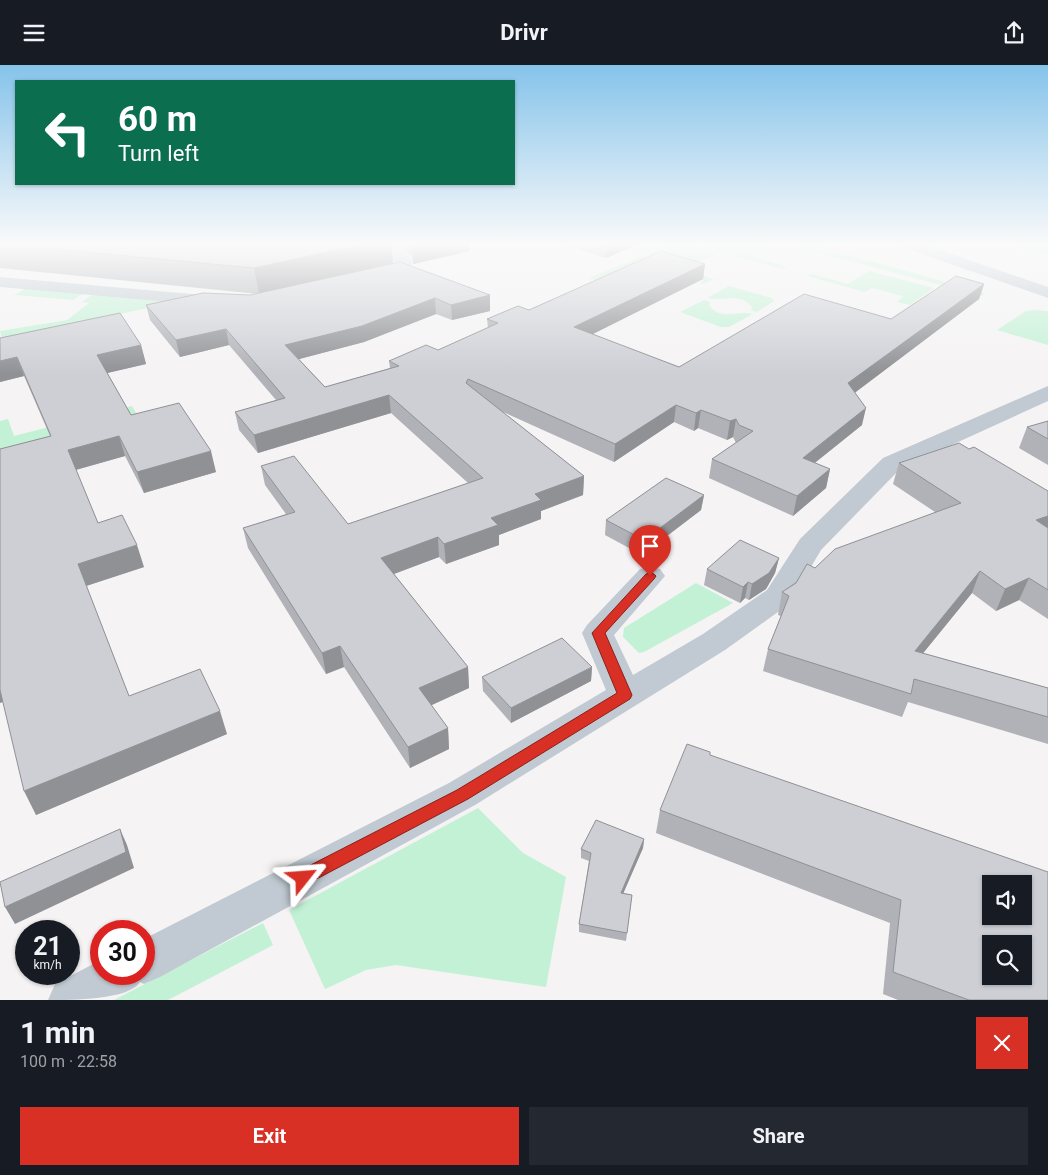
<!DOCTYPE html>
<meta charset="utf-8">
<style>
body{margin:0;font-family:Roboto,sans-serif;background:#242831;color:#f1f3f6;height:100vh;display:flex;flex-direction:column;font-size:19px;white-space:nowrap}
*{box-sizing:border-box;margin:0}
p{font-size:16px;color:#9ea1a6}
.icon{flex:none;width:28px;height:28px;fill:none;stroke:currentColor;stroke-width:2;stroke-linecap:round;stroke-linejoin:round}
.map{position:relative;height:935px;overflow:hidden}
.details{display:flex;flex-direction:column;background:#171b24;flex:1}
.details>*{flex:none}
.guide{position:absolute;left:15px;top:15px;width:500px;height:105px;border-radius:0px;box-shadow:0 1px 4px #0004;background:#0b6e4f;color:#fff;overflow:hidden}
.tools{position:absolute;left:982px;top:810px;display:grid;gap:10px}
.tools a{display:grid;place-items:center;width:50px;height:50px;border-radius:0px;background:#171b24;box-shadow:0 1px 4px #0004;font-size:25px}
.speed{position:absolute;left:15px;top:855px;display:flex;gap:10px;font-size:25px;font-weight:700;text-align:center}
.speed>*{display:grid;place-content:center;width:65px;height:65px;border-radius:50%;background:#171b24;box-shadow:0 1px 4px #0004;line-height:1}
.speed small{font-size:12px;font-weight:400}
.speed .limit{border:8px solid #d22;background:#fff;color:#111}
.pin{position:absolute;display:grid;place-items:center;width:42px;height:42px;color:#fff;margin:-51px -21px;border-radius:50% 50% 50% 0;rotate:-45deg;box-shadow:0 0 5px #0007}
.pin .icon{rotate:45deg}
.me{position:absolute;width:55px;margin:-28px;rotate:62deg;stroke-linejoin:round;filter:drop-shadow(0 0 4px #0008)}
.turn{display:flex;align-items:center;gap:18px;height:105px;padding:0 20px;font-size:22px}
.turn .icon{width:65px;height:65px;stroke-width:2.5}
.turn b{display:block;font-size:35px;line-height:42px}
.round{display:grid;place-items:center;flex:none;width:52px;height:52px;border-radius:0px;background:#242831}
.summary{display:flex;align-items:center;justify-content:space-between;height:85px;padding:0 20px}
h1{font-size:30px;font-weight:700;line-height:38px}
.action{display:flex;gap:10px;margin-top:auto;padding:10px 20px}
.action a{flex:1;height:58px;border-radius:0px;background:#d93025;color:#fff;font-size:20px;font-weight:700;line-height:58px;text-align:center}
.action a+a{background:#242831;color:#f1f3f6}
header{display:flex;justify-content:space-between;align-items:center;height:65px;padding:0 20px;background:#171b24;font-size:22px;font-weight:700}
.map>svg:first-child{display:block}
.green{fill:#c3f1d5}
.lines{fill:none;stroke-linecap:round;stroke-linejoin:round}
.minor{fill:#c1cad2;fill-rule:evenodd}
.wall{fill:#b0b2b7}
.shaded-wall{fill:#909195}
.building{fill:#cdcfd5;stroke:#909195;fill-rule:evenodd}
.route{fill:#d93025;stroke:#8d1f18}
</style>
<header><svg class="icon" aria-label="menu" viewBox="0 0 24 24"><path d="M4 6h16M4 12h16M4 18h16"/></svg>Drivr<svg class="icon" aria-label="share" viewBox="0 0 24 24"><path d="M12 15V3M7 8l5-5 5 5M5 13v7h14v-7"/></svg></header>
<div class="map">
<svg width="1048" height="935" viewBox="0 0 1048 935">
<rect width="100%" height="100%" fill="#f5f3f3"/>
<!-- green -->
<path class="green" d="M674,178H683L719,188L687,203L646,190Z
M689,178H765L774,180L752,192L787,202L782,204Z
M782,178H814L856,192L984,228L982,231Z
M1006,178H1048V191Z
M642,191L714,214L703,219L700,218L703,215L685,210L612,221L589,213Z
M869,206L934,223L910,240L897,237L903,231L872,223L865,227L807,211L812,209L848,219Z
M729,221L772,233L774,236L757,247L751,245L752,242C740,227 722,237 707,233Z
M26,223L84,228L73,235L15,230Z
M93,229L165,236L162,240L2,274L0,266L67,255L89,238L82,237Z
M704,235L710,237L709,240C719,256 739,245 753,249L729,262H721L680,247Z
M1034,245L1048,246V280L997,265L1026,246Z
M132,341L140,355L0,391V356L8,354L14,371Z
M696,518L733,538L644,587L639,588L623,572L624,563Z
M478,743L523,788L566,812L546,922L396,900L366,905L325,924L289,845Z
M263,858L273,880L168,935H114Z"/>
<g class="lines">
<!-- minor -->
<path class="minor" d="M372,178C387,177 403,181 412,195C412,199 412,203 408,206C398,213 375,218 364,216L361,212L364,208L395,199V197Z
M897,178H919L1048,222V233L899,181Z
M0,212L215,231L221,232L224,236L221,240L215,241L0,222Z
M1048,321V336L901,403L821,485L789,539L725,585L475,740L160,912L144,919L140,917C129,935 72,935 48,935L55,919L101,895V909H144V874L449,718L606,625L582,568L587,560L640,504L650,502L660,504L665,511L614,570L633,610L703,569L767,525L800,474L883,393Z"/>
</g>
<!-- wall -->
<path class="wall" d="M0,178H470V186L413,199V193L400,182L391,178L393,198L310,217L490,230V246L452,255L436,249L364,277L299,294L325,322L390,303L389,296L438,285L488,263L487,254L529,245L705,199L703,214L592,269L679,302L891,254L984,219L979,234L855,327L862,360L815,398L830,404L826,423L793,451L709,413L712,394L736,378L733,372L727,375L698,363L694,366L674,357L614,397L501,346L584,411L583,430L541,446V454L499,470V480L446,499L439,492L394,509L468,602L469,623L431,640L448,663L449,684L410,703L344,602L326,609L248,483L243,463L286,449L265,420L261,401L348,459L468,418L391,348L258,388L239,365L235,347L276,335L229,280L180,292L150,255L146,240L250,230L258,229L0,203Z
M558,178H641L606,193Z
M0,273L141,280L146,299L107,308L131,350L216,407L144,428L125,391L76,405L98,458L144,502L86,521L129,631L227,669L36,750L3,637L0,638V384L50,371L24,311L0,317Z
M1048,356V400L1019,383L1027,362Z
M969,384L1048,426V554L1019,535L996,546L972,528L923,588L1048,623V679L908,637L902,652L763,606L768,584L781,551L778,550L782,527L815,503L935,447L893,419L899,398Z
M704,430L701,445L642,490L605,470L606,455Z
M779,493L775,508L766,524L749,535L745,533L740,538L704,520L707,504Z
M592,602L591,616L511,658L483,626L482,612Z
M710,690L1048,935H898L883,929L890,858L656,768L660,745Z
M644,774L643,783L623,828L632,830L626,876L579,867V859L589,796L581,793V784Z"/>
<!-- shaded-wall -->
<path class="shaded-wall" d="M369,178H391L393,198L259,229L254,203Z
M412,178H470V186L413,199Z
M609,178H641L606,193V179Z
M705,199L703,214L573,279L574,262Z
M984,219L979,234L844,336L848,318Z
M490,230V246L452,255L451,240Z
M435,233L436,249L364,277L288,297L285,280Z
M226,264L229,280L180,292L176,275Z
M141,280L146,299L103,309L97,290Z
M17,292L24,311L0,317V296Z
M389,330L391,348L258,388L254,370Z
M676,340L674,357L614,397L615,379Z
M866,343L862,360L798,411L803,393Z
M701,345L698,363L694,366L696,348Z
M736,354L733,372L727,375L730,356Z
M119,371L125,391L75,405L68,385Z
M211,386L216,407L144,428L137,407Z
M830,404L826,423L793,451L797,431Z
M584,411L583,430L541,446V454L499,470V480L446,499L444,479L535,429Z
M704,430L701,445L642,490L644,475Z
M1048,451V468L1036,455Z
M438,472L439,492L383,513L381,493Z
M137,480L144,502L86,521L78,499Z
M779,493L775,508L766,524L749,535L752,519Z
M980,506L972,528L907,608L915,586Z
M1029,513L1019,535L996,546L1005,524Z
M748,517L745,533L740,538L743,522Z
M340,581L344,602L326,609L322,588Z
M468,602L469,623L421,645L419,623Z
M592,602L591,616L511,658V643Z
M0,618L8,634L0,638Z
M220,646L227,669L36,750L24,726Z
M448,663L449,684L410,703L408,682Z
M120,764L127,780L134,803L15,859L5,842Z
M644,774L643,783L620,836L621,828Z"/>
<!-- building -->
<path class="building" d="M0,178H369L254,203L0,179Z
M661,186L705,199L574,262L679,302L804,229L891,254L956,211L984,219L848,318L866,343L803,393L830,404L797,431L712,394L753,366L739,360L736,354L730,356L701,345L696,348L676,340L615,379L468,314L466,318L584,411L535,429L541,435L491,453L498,460L444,479L438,472L381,493L468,602L419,623L448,663L408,682L340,581L322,588L243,463L295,447L261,401L294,391L348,459L483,413L389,330L254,370L235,347L285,333L226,264L176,275L146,240L203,228L250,230L400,197L490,230L451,240L435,233L362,261L285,280L325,322L399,301L389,296L426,280L438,285L498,258L487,254L518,241L529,245Z
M120,248L141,280L97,290L131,350L179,338L211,386L137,407L119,371L68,385L98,458L122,450L137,480L78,499L129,631L200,604L220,646L24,726L0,625V384L51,371L17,292L0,296V273Z
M1048,356V374L1027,362Z
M959,378L969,384L974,382L1048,426V451L1036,455L1048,463V525L1029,513L1005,524L980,506L915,586L1048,623V652L914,614L911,629L768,584L789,531L782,527L796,518L807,499L815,503L835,484L961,438L899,398Z
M666,413L704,430L644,475L606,455Z
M740,475L779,493L769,508L752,519L748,517L743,522L707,504Z
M562,573L592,602L511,643L482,612Z
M687,679L710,687V690L1048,807V935H969L893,907L901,835L660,745ZM991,819H1024V851H991ZM991,879H1024V911H991Z
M596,755L644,774L621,828L632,830L627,868L579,859L591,788L581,784Z
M120,764L126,787L5,842L0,817Z"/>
<!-- sky -->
<linearGradient id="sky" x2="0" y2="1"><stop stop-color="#85c3ea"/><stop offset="0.58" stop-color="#fafafa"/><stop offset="1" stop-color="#fafafa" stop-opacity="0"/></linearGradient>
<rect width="1048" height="309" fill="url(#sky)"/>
<!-- route -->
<path class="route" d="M650,508L654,509L656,511L654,514L605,568L632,630L630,634L468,734L309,818L303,821L297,818L294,813L297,807L457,725L617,628L592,568L646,509Z"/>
</svg>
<div class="tools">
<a><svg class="icon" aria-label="sound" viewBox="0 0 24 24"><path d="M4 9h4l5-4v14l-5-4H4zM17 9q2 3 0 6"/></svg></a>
<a><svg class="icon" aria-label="search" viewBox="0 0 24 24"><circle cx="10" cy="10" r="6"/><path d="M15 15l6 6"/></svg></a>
</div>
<div class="speed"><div>21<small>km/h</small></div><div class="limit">30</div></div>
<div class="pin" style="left:650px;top:511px;background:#d93025"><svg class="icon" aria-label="arrive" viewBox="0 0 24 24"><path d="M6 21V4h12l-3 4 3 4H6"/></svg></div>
<svg class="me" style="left:303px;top:813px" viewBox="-20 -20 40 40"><path d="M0-17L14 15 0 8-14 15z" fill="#d93025" stroke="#fff" stroke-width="4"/></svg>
<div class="guide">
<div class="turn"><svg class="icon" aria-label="left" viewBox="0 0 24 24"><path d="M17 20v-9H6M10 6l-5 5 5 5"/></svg><div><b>60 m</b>Turn left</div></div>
</div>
</div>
<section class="details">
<div class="summary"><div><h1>1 min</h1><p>100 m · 22:58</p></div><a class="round" style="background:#d93025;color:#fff"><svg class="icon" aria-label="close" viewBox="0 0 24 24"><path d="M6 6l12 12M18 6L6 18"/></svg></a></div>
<div class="action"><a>Exit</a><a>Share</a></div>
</section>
